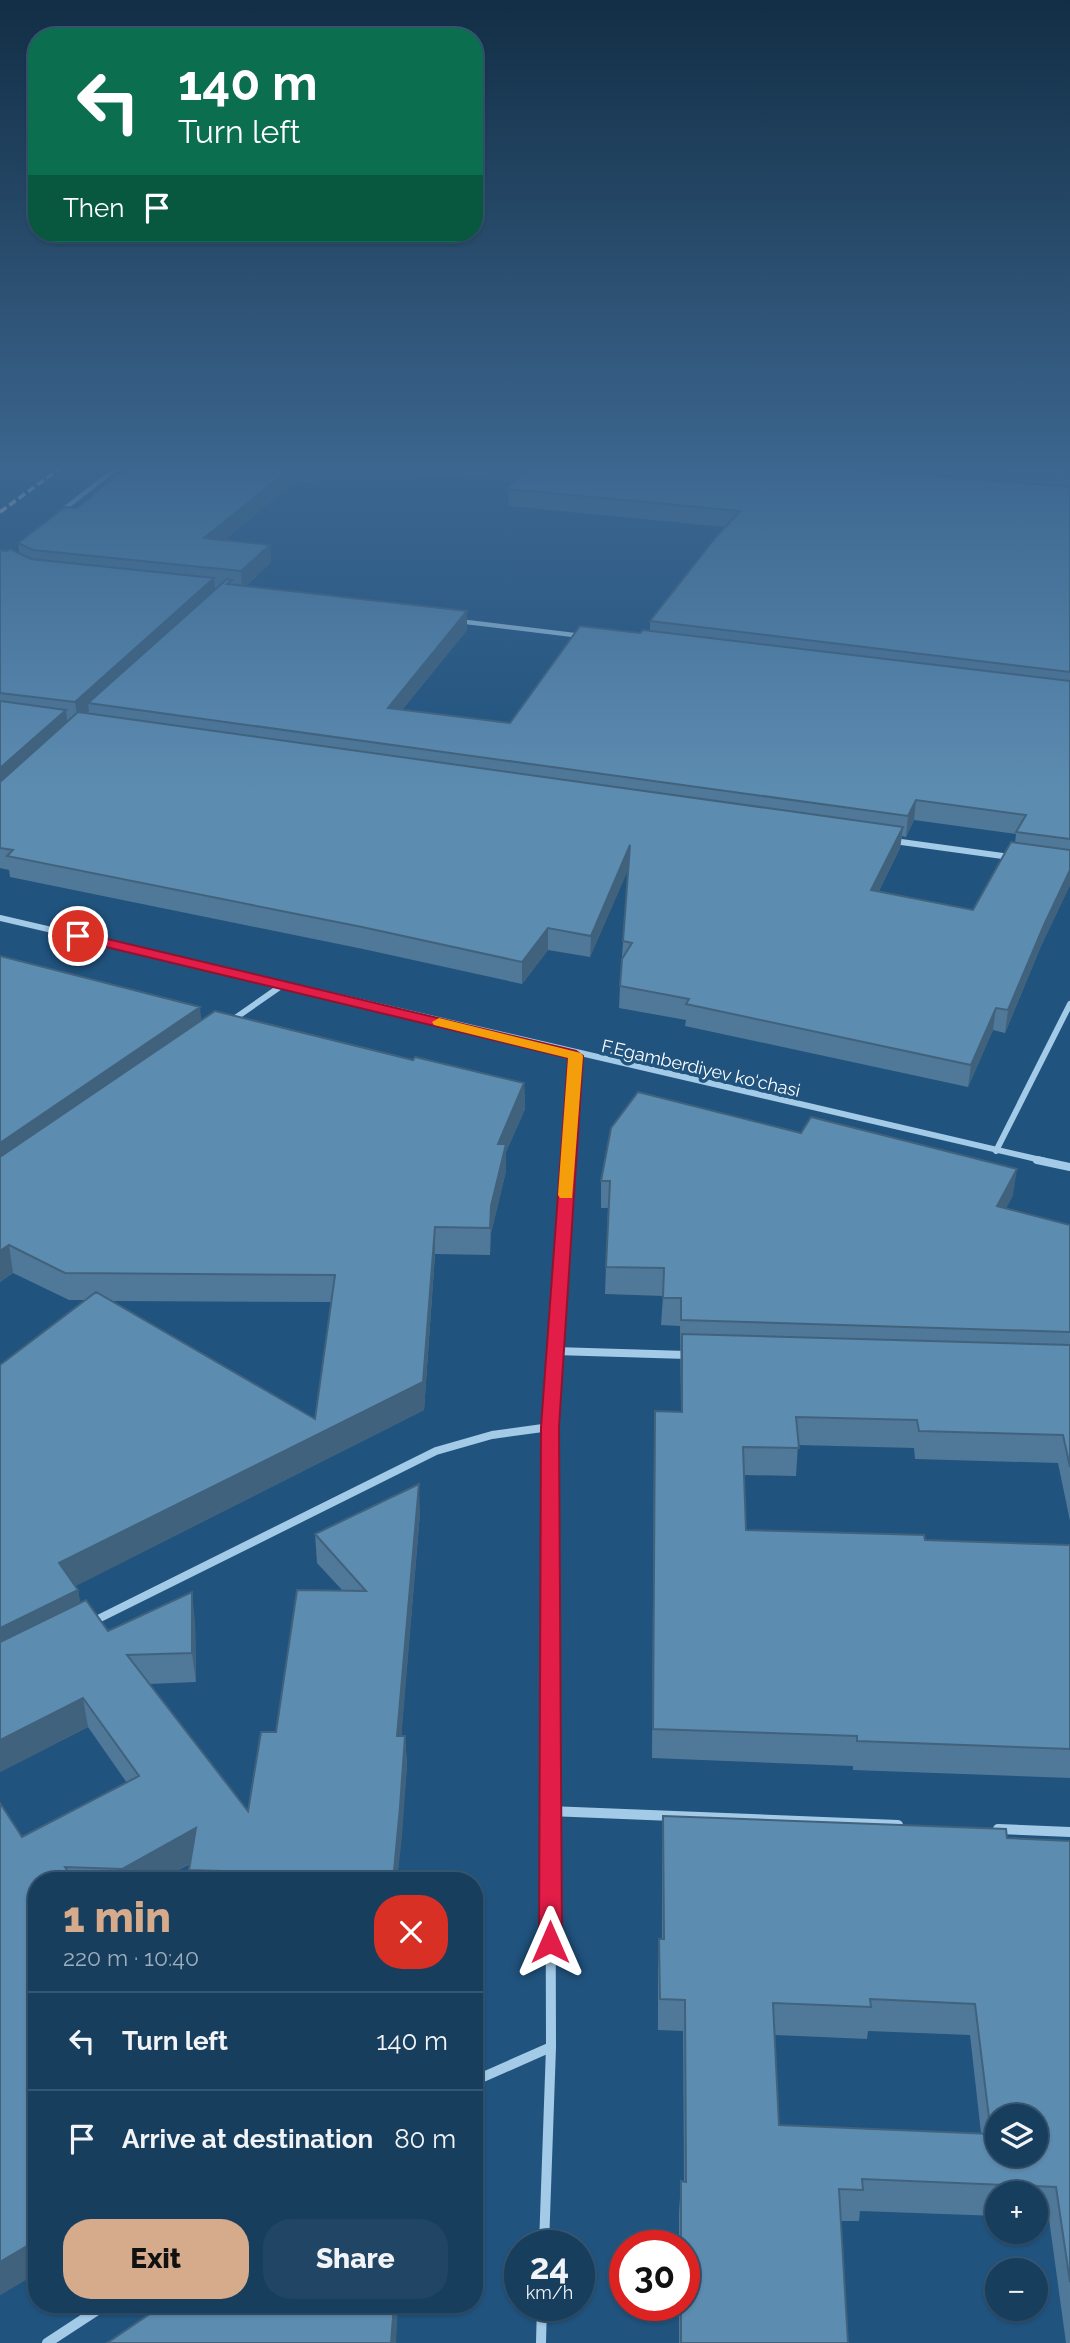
<!DOCTYPE html>
<meta charset="utf-8">
<style>
body{margin:0;font-family:Raleway,sans-serif;background:#214564;color:#f1f3f6;height:100vh;display:flex;flex-direction:column;font-size:26px;white-space:nowrap}
*{box-sizing:border-box;margin:0}
p{font-size:23px;color:#9faebc}
.icon{flex:none;width:38px;height:38px;fill:none;stroke:currentColor;stroke-width:2;stroke-linecap:round;stroke-linejoin:round}
.map{position:relative;flex:1;overflow:hidden}
.panel{position:absolute;left:28px;top:1872px;width:455px;height:441px;display:flex;flex-direction:column;background:#183e5e;border-radius:28px;box-shadow:0 2px 5px #0004,0 0 0 2px #365773}
.panel>*{flex:none}
.top-card{position:absolute;left:28px;top:28px;width:455px;height:214px;border-radius:28px;box-shadow:0 2px 5px #0004,0 0 0 2px #365773;background:#0b6e4f;color:#fff;overflow:hidden}
.controls{position:absolute;left:985px;top:2104px;display:grid;gap:14px}
.controls a{display:grid;place-items:center;width:63px;height:63px;border-radius:50%;background:#183e5e;box-shadow:0 2px 5px #0004,0 0 0 2px #365773;font-size:35px}
.speed{position:absolute;left:504px;top:2230px;display:flex;gap:14px;font-size:35px;font-weight:700;text-align:center}
.speed>*{display:grid;place-content:center;width:91px;height:91px;border-radius:50%;background:#183e5e;box-shadow:0 2px 5px #0004,0 0 0 2px #365773;line-height:1}
.speed small{font-size:18px;font-weight:400}
.speed .limit{border:10px solid #d22;background:#fff;color:#111}
.pin{position:absolute;display:grid;place-items:center;width:60px;height:60px;color:#fff;margin:-30px;border:4px solid #fff;border-radius:50%;box-shadow:0 2px 7px #0007}
.me{position:absolute;width:77px;margin:-38px;rotate:0deg;stroke-linejoin:round;filter:drop-shadow(0 0 5px #0008)}
.turn{display:flex;align-items:center;gap:24px;height:147px;padding:0 35px;font-size:32px}
.turn .icon{width:91px;height:91px;stroke-width:2.5}
.turn b{display:block;font-size:49px;line-height:60px}
.then{display:flex;align-items:center;height:66px;padding:0 35px;background:#0003;gap:14px;font-size:26px}
.round{display:grid;place-items:center;flex:none;width:74px;height:74px;border-radius:28px;background:#214564}
.headline{display:flex;align-items:center;justify-content:space-between;height:119px;padding:0 35px}
h1{font-size:42px;font-weight:800;line-height:52px;color:#d6ab8b}
.button{display:flex;gap:14px;margin-top:auto;padding:14px 35px}
.button a{flex:1;height:80px;border-radius:28px;background:#d6ab8b;color:#111;font-size:28px;font-weight:800;line-height:80px;text-align:center}
.button a+a{background:#214564;color:#f1f3f6}
ul{padding:0;list-style:none}
li{display:flex;align-items:center;gap:21px;height:98px;padding:0 35px;border-top:2px solid #365773}
li div{flex:1}
li b{display:block;font-size:26px}
li em{font-style:normal}
.map>svg:first-child{display:block}
.lines{fill:none;stroke-linecap:round;stroke-linejoin:round}
.minor-far3{stroke:#a3cae7;stroke-width:4.5}
.minor-far2{stroke:#a3cae7;stroke-width:6}
.minor-far1{stroke:#a3cae7;stroke-width:8}
.minor{stroke:#a3cae7;stroke-width:10}
.rail{stroke:#fff;stroke-width:3.5;stroke-dasharray:8 3.5;stroke-linecap:butt}
.wall{fill:#507898;fill-rule:evenodd}
.shaded-wall{fill:#41627c}
.building{fill:#5d8cb1;stroke:#41627c;stroke-width:2;fill-rule:evenodd}
.route{fill:#e11d48;stroke:#92132f;stroke-width:2}
.slow{fill:#f59e0b}
.labels{text-anchor:middle;dominant-baseline:central;stroke-width:7;stroke-linejoin:round;paint-order:stroke}
.street-label{font-size:18px;fill:#fff;stroke:#20537e}
</style>
<div class="map">
<svg width="1070" height="2343" viewBox="0 0 1070 2343">
<rect width="100%" height="100%" fill="#20537e"/>
<g class="lines">
<!-- minor-far3 -->
<path class="minor-far3" d="M59,513L122,464
M458,621L582,636"/>
<!-- minor-far2 -->
<path class="minor-far2" d="M894,841L1010,857
M0,918L1045,1161
M231,1021L284,984
M996,1151L1070,1004
M569,1161L576,1056"/>
<!-- minor-far1 -->
<path class="minor-far1" d="M1037,1160L1070,1167
M555,1351L687,1355
M92,1622L436,1451L492,1435L550,1427
M550,1675V1427L569,1160"/>
<!-- minor -->
<path class="minor" d="M549,1811L898,1825
M998,1829L1070,1832
M474,2081L551,2047
M544,2245L551,2047L550,1673
M47,2343L105,2305
M541,2343L542,2305"/>
<!-- rail -->
<path class="rail" d="M0,512L66,464"/>
</g>
<!-- wall -->
<path class="wall" d="M131,464H1070V885L1041,946L1005,1033L993,1030L968,1087L685,1026L686,1020L619,1008L620,986L628,869L590,957L548,950L522,984L363,949L10,877L9,870L0,868V550L19,553L18,543L77,508ZM336,466L514,481L508,489L509,506L725,527L650,621V630L640,633L510,723L402,710L467,630V611L246,586L271,562L270,545L224,540L296,481L320,483ZM914,820L1016,834L1015,843L973,910L879,891L900,848L902,836L906,837Z
M0,956L202,1020L413,1060L524,1083L525,1109L506,1152V1171L491,1233L490,1255L435,1254L424,1410L75,1586L78,1590L80,1603L108,1631L195,1621L196,1682L149,1684L248,1811L276,1732L342,1590L317,1563L315,1534L420,1513L401,1736H405L407,1765L397,1881H190L189,1870L190,1864L157,1881H37V2273L0,2295L22,1837L127,1783L88,1727L0,1772V1365L85,1300H69L13,1273L0,1282ZM110,1301L332,1302L315,1419Z
M601,1181L1013,1195L1006,1208L1070,1225V1521L1058,1463L915,1459L914,1448L798,1445L796,1476L744,1475L746,1530L925,1540L1070,1545V1778L853,1770V1766L652,1758L654,1439L655,1411L681,1412L680,1326L661,1325L663,1296L605,1294L608,1208H601Z
M663,1816L1007,1838L1070,1841V2343H1066L1049,2219L1036,2218V2193H998V2216L860,2211L859,2221H841L848,2343H679V2305H684V2245H679V2213L681,2181H684L683,2031L658,2030V1970L659,1939H662V1848ZM868,2031L970,2035L981,2133L779,2125L775,2035L867,2039Z"/>
<!-- shaded-wall -->
<path class="shaded-wall" d="M321,464H336V466L320,483L319,467Z
M295,465L296,481L205,555L204,538Z
M270,545L271,562L242,589L241,571Z
M214,578L216,596L88,703L89,711L78,721L75,702Z
M467,611V630L388,727V708Z
M66,710L68,729L0,790V768Z
M916,800L914,820L906,837L908,816Z
M903,827L900,848L869,911L871,890Z
M630,845V866L590,957L591,936Z
M1070,870V885L1041,946L1005,1033L1008,1010L1044,925Z
M548,928V950L522,984V962Z
M200,1007L203,1033L0,1172V1143Z
M996,1008L993,1030L968,1087L971,1065Z
M524,1083L525,1109L506,1152V1171L491,1233L490,1255L491,1206L498,1144Z
M1017,1169L1013,1195L993,1233L997,1206Z
M435,1227V1254L424,1410L64,1592L59,1563L423,1382Z
M9,1245L13,1273L0,1282V1251Z
M419,1484L420,1513L399,1765L397,1736Z
M78,1590L83,1619L0,1660V1628Z
M192,1592L195,1621L196,1682L192,1653Z
M83,1698L88,1727L0,1772V1740Z
M405,1736L407,1765L402,1837L397,1881H393Z
M196,1828L200,1858L157,1881H124L122,1869Z
M37,2240V2273L0,2295V2262Z
M394,2305H398L396,2343H391Z"/>
<!-- building -->
<path class="building" d="M131,464H321L319,467L295,465L204,538L270,545L241,571L33,550L18,543L65,507L77,508Z
M503,464H787L1070,487V672L650,621L716,537L740,511L508,489L526,466Z
M898,464H1070V478Z
M10,549L31,559L214,578L75,702L0,693V550L7,551Z
M227,579L232,580L227,584L467,611L388,708L510,723L580,626L640,633L643,630L1070,681V839L1016,832L1026,815L916,800L908,816L88,703Z
M0,701L66,710L0,768Z
M78,712L903,827L871,890L973,910L1011,842L1070,850V870L1044,925L1008,1010L996,1008L971,1065L686,1004L689,999L620,986L622,959L632,943L623,941L630,845L591,936L548,928L522,962L362,927L7,856L13,850L0,848V782Z
M0,956L200,1007L0,1143Z
M215,1011L413,1060L415,1057L524,1083L498,1144H506L491,1206L490,1228L435,1227L423,1382L59,1563L78,1590L0,1628V1365L96,1292L315,1419L335,1275L65,1273L9,1245L0,1251V1157Z
M638,1092L801,1133L811,1117L1017,1169L997,1206L1070,1225V1332L681,1320V1298H663L664,1268L606,1267L610,1181H601L611,1128Z
M682,1334L1070,1345V1467L1063,1435L919,1431L917,1420L796,1417L799,1448L743,1447L746,1530L924,1535L925,1540L1070,1545V1749L857,1741V1736L653,1729L655,1411L682,1412Z
M419,1484L397,1736H405L400,1807L393,1881H255L257,1872L189,1870L196,1828L122,1869L65,1867L74,1881H37V2240L0,2262V1803L22,1837L139,1776L83,1698L0,1740V1642L86,1600L108,1631L192,1592V1653L127,1655L248,1811L261,1732H276L297,1590L366,1591L315,1534Z
M663,1816L1006,1829L1007,1838L1070,1841V2282L1056,2187L862,2179L863,2190L839,2189L848,2343H681V2305H684V2245H681V2181L686,2182L685,2000L660,1999L659,1939H664ZM870,1999L975,2004L991,2134L779,2125L773,2003L871,2007ZM998,2116H1036V2154H998Z
M163,2305H394L391,2343H107Z"/>
<!-- sky -->
<linearGradient id="sky" x2="0" y2="1"><stop stop-color="#122e45"/><stop offset="0.59" stop-color="#3c668f"/><stop offset="1" stop-color="#3c668f" stop-opacity="0"/></linearGradient>
<rect width="1070" height="792" fill="url(#sky)"/>
<!-- route -->
<path class="route" d="M78,932L576,1051L583,1056L559,1427L562,1942L558,1949L550,1952L542,1949L539,1942L541,1427L568,1058L73,939L71,936Z"/>
<!-- slow -->
<path class="slow" d="M439,1018L581,1053L583,1056L572,1198H560L558,1195L568,1058L434,1025L432,1022Z"/>
<g class="labels">
<!-- street labels -->
<g class="street-label">
<text transform="translate(701 1068) rotate(13)">F.Egamberdiyev kо‘chasi</text>
</g>
</g>
</svg>
<div class="controls">
<a><svg class="icon" aria-label="layers" viewBox="0 0 24 24"><path d="M12 4l9 5-9 5-9-5zM3 14l9 5 9-5"/></svg></a>
<a>+</a>
<a>−</a>
</div>
<div class="speed"><div>24<small>km/h</small></div><div class="limit">30</div></div>
<div class="pin" style="left:78px;top:936px;background:#d93025"><svg class="icon" aria-label="arrive" viewBox="0 0 24 24"><path d="M6 21V4h12l-3 4 3 4H6"/></svg></div>
<svg class="me" style="left:550px;top:1942px" viewBox="-20 -20 40 40"><path d="M0-17L14 15 0 8-14 15z" fill="#e11d48" stroke="#fff" stroke-width="4"/></svg>
<div class="top-card">
<div class="turn"><svg class="icon" aria-label="left" viewBox="0 0 24 24"><path d="M17 20v-9H6M10 6l-5 5 5 5"/></svg><div><b>140 m</b>Turn left</div></div>
<div class="then">Then<svg class="icon" aria-label="arrive" viewBox="0 0 24 24"><path d="M6 21V4h12l-3 4 3 4H6"/></svg></div>
</div>
<section class="panel">
<div class="headline"><div><h1>1 min</h1><p>220 m · 10:40</p></div><a class="round" style="background:#d93025;color:#fff"><svg class="icon" aria-label="close" viewBox="0 0 24 24"><path d="M6 6l12 12M18 6L6 18"/></svg></a></div>
<ul>
<li><svg class="icon" aria-label="left" viewBox="0 0 24 24"><path d="M17 20v-9H6M10 6l-5 5 5 5"/></svg><div><b>Turn left</b></div><em>140 m</em></li>
<li><svg class="icon" aria-label="arrive" viewBox="0 0 24 24"><path d="M6 21V4h12l-3 4 3 4H6"/></svg><div><b>Arrive at destination</b></div><em>80 m</em></li>
</ul>
<div class="button"><a>Exit</a><a>Share</a></div>
</section>
</div>
